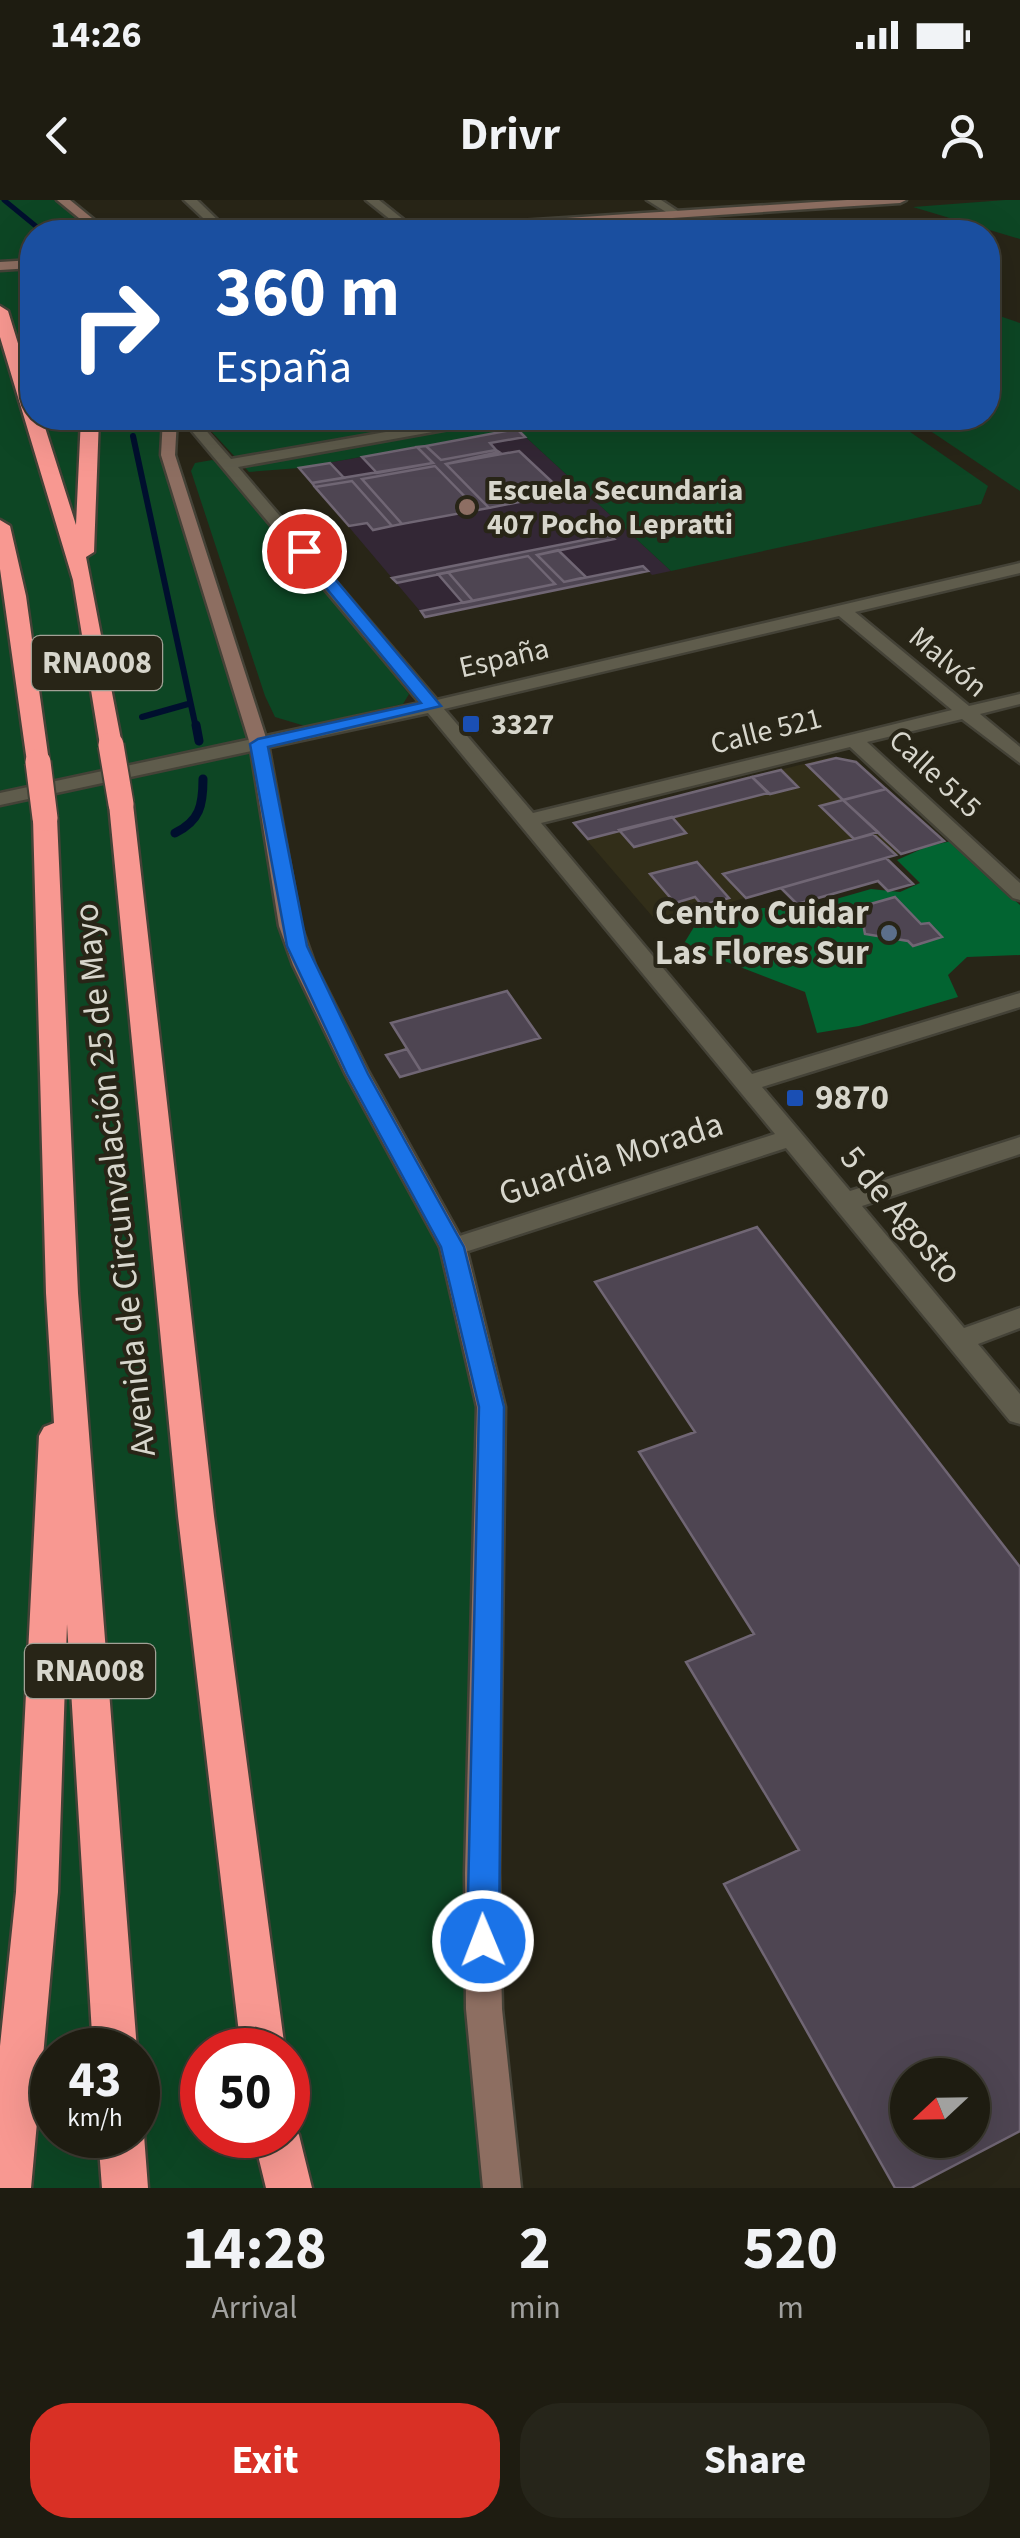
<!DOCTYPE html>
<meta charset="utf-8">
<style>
body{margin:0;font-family:"Source Sans 3",sans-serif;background:#26251a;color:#f1f3f6;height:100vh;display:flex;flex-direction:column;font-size:38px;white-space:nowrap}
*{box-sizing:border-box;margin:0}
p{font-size:32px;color:#a1a19f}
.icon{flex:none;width:55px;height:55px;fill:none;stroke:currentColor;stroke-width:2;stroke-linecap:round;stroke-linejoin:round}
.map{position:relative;height:1988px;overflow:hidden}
.side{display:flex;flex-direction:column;background:#1e1c11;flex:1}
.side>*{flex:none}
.hud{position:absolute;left:20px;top:20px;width:980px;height:210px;border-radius:40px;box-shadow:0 10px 40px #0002,0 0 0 2px #3c3a31;background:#1a4fa0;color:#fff;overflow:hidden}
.needle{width:65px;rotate:248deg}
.fabs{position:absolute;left:890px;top:1858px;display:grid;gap:20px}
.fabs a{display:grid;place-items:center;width:100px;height:100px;border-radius:50%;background:#1e1c11;box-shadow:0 10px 40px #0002,0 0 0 2px #3c3a31;font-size:50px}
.speed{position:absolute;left:30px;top:1828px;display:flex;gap:20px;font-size:50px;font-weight:700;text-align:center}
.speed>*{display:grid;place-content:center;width:130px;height:130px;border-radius:50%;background:#1e1c11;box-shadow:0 10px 40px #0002,0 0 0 2px #3c3a31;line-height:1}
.speed small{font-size:25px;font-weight:400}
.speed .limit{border:15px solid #d22;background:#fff;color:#111}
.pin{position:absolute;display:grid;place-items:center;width:85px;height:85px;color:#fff;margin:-42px;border:5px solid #fff;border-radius:50%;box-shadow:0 2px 10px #0007}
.me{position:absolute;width:110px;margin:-55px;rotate:359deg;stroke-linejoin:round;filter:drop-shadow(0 0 8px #0008)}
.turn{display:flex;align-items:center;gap:35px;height:210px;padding:0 30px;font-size:45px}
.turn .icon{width:130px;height:130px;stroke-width:2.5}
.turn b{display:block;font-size:70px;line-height:85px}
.eta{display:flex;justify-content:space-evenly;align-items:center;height:170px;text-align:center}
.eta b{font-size:60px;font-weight:700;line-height:70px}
.cta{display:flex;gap:20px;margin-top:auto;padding:20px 30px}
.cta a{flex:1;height:115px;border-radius:40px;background:#d93025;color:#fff;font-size:40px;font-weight:700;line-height:115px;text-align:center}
.cta a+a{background:#26251a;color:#f1f3f6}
.status{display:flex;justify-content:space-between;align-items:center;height:70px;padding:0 50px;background:#1e1c11;direction:ltr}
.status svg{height:28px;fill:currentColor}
header{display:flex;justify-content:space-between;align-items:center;height:130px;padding:0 30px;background:#1e1c11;font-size:45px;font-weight:700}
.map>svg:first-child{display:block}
.built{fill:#322e19}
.education{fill:#332735}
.green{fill:#0d4624;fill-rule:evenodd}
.forest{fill:#026431}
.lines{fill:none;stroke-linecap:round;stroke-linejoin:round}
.stream-far2{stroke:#000f2e;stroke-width:5}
.stream-far1{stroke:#000f2e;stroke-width:6}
.stream{stroke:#000f2e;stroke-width:9}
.building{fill:#4e4552;stroke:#706674;stroke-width:2.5;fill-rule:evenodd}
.minor-casing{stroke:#444237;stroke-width:5}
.secondary-casing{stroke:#444237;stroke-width:5}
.motorway-casing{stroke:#444237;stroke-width:5}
.minor{fill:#5f5c4c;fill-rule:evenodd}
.secondary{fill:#8d6e61;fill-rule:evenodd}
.motorway{fill:#f89891;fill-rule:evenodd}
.motorway-bridge-casing{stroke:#444237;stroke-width:29;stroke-linecap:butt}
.motorway-bridge{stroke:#f89891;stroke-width:25}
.route{fill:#1a73e8;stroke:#114b97;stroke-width:2.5}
.education-dot{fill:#8d6e63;stroke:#282517;stroke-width:4}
.transit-dot{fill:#1a4fb4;stroke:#282517;stroke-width:4}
.service-dot{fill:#5c6f8a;stroke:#282517;stroke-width:4}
.labels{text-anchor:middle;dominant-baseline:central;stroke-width:8;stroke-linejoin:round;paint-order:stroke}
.far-poi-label{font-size:30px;font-weight:bold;fill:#d7d6cc;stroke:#282517;text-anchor:start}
.far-street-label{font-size:30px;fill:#d7d6cc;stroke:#282517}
.shield{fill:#282517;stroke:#a2a196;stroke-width:2.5}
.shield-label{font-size:32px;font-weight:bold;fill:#d7d6cc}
.poi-label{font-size:35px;font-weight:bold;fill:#d7d6cc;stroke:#282517;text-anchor:end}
.street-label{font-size:35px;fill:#d7d6cc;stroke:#282517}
</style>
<div class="status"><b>14:26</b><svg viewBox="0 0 49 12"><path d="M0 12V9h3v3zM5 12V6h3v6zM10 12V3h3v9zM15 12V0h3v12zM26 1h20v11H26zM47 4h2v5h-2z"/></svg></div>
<header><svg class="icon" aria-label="back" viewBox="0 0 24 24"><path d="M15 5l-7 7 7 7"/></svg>Drivr<svg class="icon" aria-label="person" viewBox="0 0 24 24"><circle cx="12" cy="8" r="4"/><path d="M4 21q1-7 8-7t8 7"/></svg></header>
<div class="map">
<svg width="1020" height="1988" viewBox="0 0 1020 1988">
<rect width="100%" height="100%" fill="#282517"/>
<!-- built -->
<path class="built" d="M831,557L856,562L944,641L658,723L572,623Z"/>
<!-- education -->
<path class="education" d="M517,229L671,371L652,375L648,371L425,417L299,268Z"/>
<!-- green -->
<path class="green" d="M0,0H63L103,32H32V218H170L168,255L259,544L290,726L453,1047L483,1164L502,1988H0ZM52,1850H138V1935H52ZM202,1850H288V1935H202Z
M1020,0V39L913,7L1005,0Z
M988,112L1020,123V291L911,218H988Z
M199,218H528L535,224L572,218H890L988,286L981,304L671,371L517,229L299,268L249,272Z
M212,260C237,267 383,460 409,494L403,504L305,526L275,517L265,496L191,271L195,263Z"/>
<!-- forest -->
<path class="forest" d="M951,641L1020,705V755L967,757L948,775L958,797L859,826L817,833L805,792L683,745L697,722L763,708L808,707L871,689L900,692L920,683L897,660L926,647Z"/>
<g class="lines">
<!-- stream-far2 -->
<path class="stream-far2" d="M4,0L43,32"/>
<!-- stream-far1 -->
<path class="stream-far1" d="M133,236L196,528
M142,517L188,504"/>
<!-- stream -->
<path class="stream" d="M196,525L199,541
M175,633C200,621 203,605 203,579"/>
</g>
<!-- building -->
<path class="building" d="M517,229L525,237L490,243L496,250L441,260L426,246Z
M426,246L441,260L496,250L499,252L446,264L489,308L478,310L435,266L362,279L402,324L392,326L352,281L315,287L312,283L433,263L417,247Z
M417,247L433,263L377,273L362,257Z
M519,251L564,293L489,308L446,264Z
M330,263L344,278L312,283L299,268Z
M435,266L478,310L402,324L362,279Z
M352,281L392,326L373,330L367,323L349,326L315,287Z
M609,335L614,339L537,355L564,382L643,366L648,371L425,417L421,411L555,384L528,356L397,383L392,378Z
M558,350L586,377L564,382L537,355Z
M528,356L555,384L473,401L448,372Z
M448,372L473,401L463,403L438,374Z
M836,558L856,562L886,589L843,600L807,565Z
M781,570L798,587L770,594L752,577Z
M752,577L768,593L588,639L574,623Z
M886,589L944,641L901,654L843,600Z
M843,600L878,632L854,639L820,606Z
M672,617L686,633L634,647L619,630Z
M873,634L896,655L746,698L723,674Z
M886,658L913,684L888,691L878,681L797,704L781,688Z
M697,662L729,698L702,705L695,697L675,703L650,674Z
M895,697L921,724L929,723L942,737L913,746L908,741L865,734L860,707Z
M507,791L540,838L421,871L391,823Z
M407,849L421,871L400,877L386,855Z
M757,1027L1020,1367V1931L911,1988H895L724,1684L799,1650L686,1462L754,1434L639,1252L695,1232L595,1082ZM908,1875H972V1940H908Z"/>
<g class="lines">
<!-- minor casing -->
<g class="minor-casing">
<path id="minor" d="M184,0H197L230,32H218Z
M366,0H379L419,32H406Z
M647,0H661L684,15L674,17Z
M181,218H195L231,259L466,218H495L488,222L238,267L437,500L1020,363V373L855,412L969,506L1020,494V504L980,514L1020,547V563L962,519L867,542L1020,683V700L1013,698L850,547L541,623L752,874L1020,793V807L762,887L850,991L1020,937V954L862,1006L964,1128L1020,1108V1128L978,1144L1020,1194V1224L1010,1221L786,948L462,1053H444L440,1047L444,1041L775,934L428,513L0,605V593L420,503ZM839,416L952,510L533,613L444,509Z"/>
</g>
<!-- secondary casing -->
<g class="secondary-casing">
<path id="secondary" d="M57,0H70L109,32H96Z
M847,0H906L900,3L460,32H407L413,28Z
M32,60V68L0,70V62Z
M163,218H177L175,255L268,544L301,726L315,765L369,873L466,1047L505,1207L499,1673L502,1809L521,1988H483L466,1809L465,1673L477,1207L440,1047L345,873L293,765L279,726L250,544L161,255Z"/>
</g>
<!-- motorway casing -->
<g class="motorway-casing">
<path id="motorway" d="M0,106L8,111L32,189V218H42L76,325L81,218H99L94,352L86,357L122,545L119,550L111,552L100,545L73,380L0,137Z
M0,320L10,326L26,396L49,562L38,569L27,562L0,369Z
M121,597L133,604L214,1316L285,1850H241L178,1316L109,604Z
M45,611L57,618L78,1093L137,1850H93L67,1424L58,1692L31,1988H0V1846L16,1692L39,1236L44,1227L54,1223L46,1093L33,618Z
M288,1917L299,1935L312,1988H266L253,1935H288Z
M138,1920L144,1935L148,1988H102L98,1935H138Z"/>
</g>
<!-- minor -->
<use href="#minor" class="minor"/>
<!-- secondary -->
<use href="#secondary" class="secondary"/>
<!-- motorway -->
<use href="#motorway" class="motorway"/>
<!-- motorway-bridge casing -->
<g class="motorway-bridge-casing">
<path id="motorway-bridge" d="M111,545L121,604
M38,562L45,618"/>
</g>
<!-- motorway-bridge -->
<use href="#motorway-bridge" class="motorway-bridge"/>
</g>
<!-- route -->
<path class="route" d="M304,347L309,348L441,506L268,547L307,746L368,874L464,1047L504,1207L499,1741L494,1752L483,1756L471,1752L467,1741L479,1207L441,1047L347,874L287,746L250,544L258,539L421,503L298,354V348Z"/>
<!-- markers -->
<circle class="education-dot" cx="467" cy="307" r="10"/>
<g class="transit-dot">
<rect x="461" y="514" width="20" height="20" rx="5"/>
<rect x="785" y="888" width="20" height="20" rx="5"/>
</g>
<circle class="service-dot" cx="889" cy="733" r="10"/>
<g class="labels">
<!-- far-poi labels -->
<g class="far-poi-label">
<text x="487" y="290">Escuela Secundaria<tspan x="487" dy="34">407 Pocho Lepratti</tspan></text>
<text x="491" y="524">3327</text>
</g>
<!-- far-street labels -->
<g class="far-street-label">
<text transform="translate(504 458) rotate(-13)">España</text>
<text transform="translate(948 462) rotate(40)">Malvón</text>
<text transform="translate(766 531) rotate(-14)">Calle 521</text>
<text transform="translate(935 574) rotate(43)">Calle 515</text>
</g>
<!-- shield labels -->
<g class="shield">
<rect x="32" y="436" width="130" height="54" rx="8"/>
<rect x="25" y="1444" width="130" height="54" rx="8"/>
</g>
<g class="shield-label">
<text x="97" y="463">RNA008</text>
<text x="90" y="1471">RNA008</text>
</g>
<!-- poi labels -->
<g class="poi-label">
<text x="869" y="713">Centro Cuidar<tspan x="869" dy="40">Las Flores Sur</tspan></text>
<text x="815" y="898" text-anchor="start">9870</text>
</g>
<!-- street labels -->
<g class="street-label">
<text transform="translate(611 959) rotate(-18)">Guardia Morada</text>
<text transform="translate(115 980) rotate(-96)">Avenida de Circunvalación 25 de Mayo</text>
<text transform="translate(901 1015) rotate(50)">5 de Agosto</text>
</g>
</g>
</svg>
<div class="fabs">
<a><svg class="needle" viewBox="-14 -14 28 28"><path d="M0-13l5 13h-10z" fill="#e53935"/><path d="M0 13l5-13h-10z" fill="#a1a19f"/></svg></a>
</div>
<div class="speed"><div>43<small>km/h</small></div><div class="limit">50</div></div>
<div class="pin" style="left:304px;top:351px;background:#d93025"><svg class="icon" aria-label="arrive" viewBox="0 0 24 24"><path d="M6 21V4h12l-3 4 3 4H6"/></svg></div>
<svg class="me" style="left:483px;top:1741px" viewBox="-20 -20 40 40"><circle r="17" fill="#1a73e8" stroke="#fff" stroke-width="3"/><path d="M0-11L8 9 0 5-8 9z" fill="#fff"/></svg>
<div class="hud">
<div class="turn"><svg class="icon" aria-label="right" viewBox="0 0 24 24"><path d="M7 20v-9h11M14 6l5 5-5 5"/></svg><div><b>360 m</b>España</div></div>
</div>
</div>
<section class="side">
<div class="eta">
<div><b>14:28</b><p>Arrival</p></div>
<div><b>2</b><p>min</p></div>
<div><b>520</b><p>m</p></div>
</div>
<div class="cta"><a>Exit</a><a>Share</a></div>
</section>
